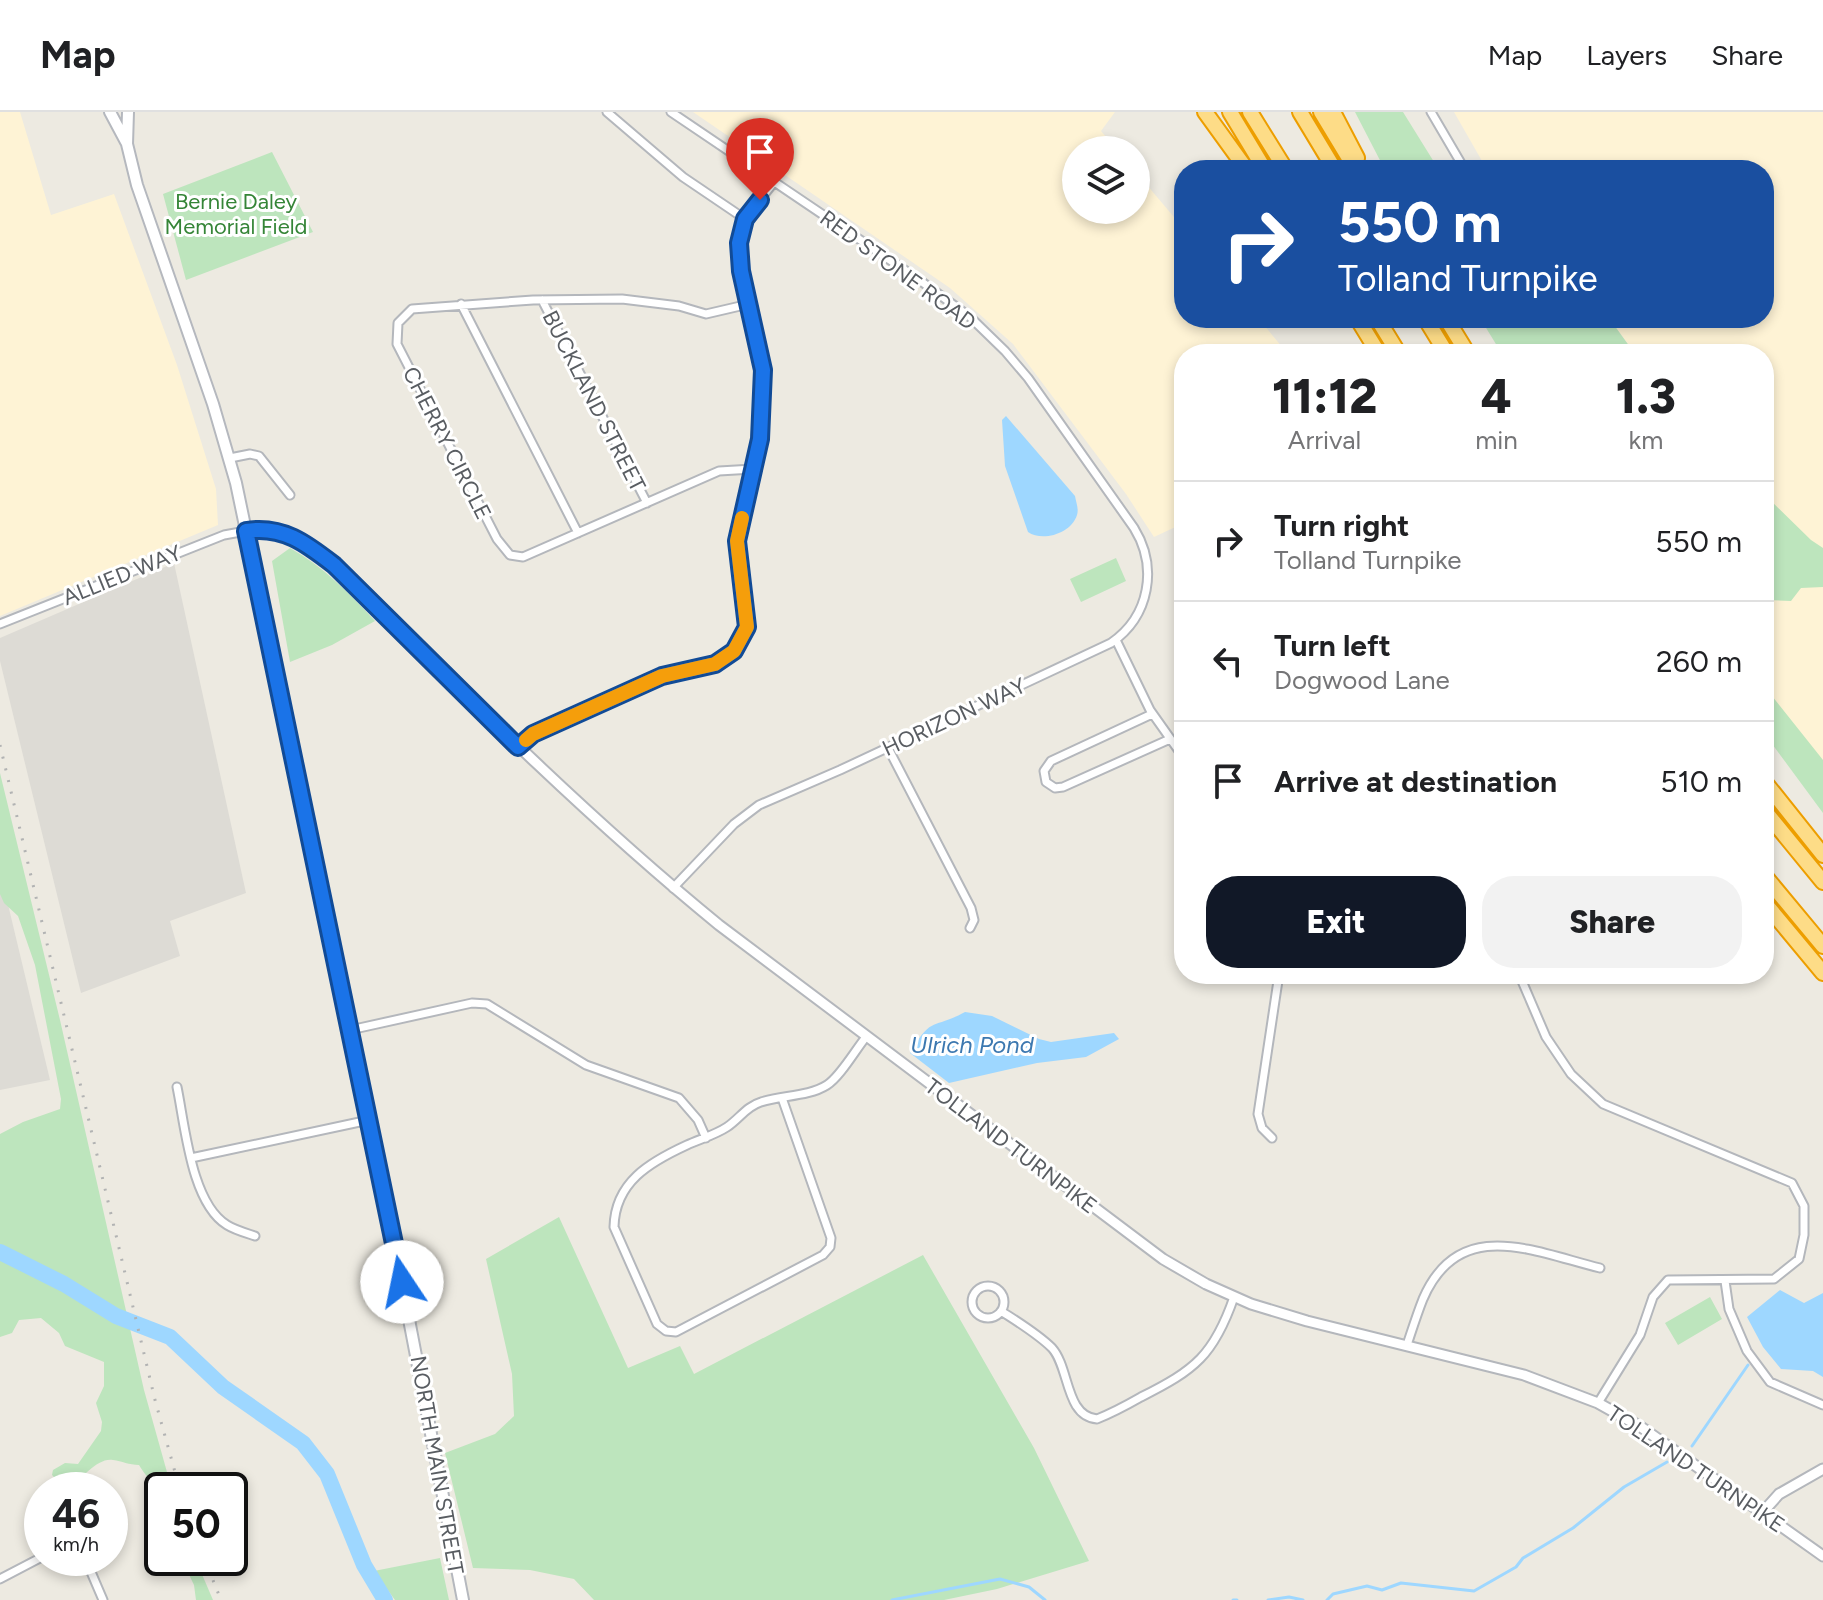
<!DOCTYPE html>
<style>
body{margin:0;font-family:Figtree,sans-serif;background:#f2f2f2;color:#202124;height:100vh;display:flex;flex-direction:column;font-size:30px;white-space:nowrap}
*{box-sizing:border-box;margin:0}
p{font-size:26px;color:#757577}
.icon{flex:none;width:44px;height:44px;fill:none;stroke:currentColor;stroke-width:2;stroke-linecap:round;stroke-linejoin:round}
.map{position:relative;flex:1;overflow:hidden}
.drawer{position:absolute;left:1174px;top:232px;width:600px;height:640px;display:flex;flex-direction:column;background:#fff;border-radius:32px;box-shadow:0 4px 12px #0003}
.drawer>*{flex:none}
.top-card{position:absolute;left:1174px;top:48px;width:600px;height:168px;border-radius:32px;box-shadow:0 4px 12px #0003;background:#1a4fa0;color:#fff;overflow:hidden}
.buttons{position:absolute;left:1062px;top:24px;display:grid;gap:16px}
.buttons a{display:grid;place-items:center;width:88px;height:88px;border-radius:50%;background:#fff;box-shadow:0 4px 12px #0003;font-size:40px}
.speed{position:absolute;left:24px;top:1360px;display:flex;gap:16px;font-size:40px;font-weight:700;text-align:center}
.speed>*{display:grid;place-content:center;width:104px;height:104px;border-radius:50%;background:#fff;box-shadow:0 4px 12px #0003;line-height:1}
.speed small{font-size:20px;font-weight:400}
.speed .limit{border:4px solid #111;border-radius:12px;background:#fff;color:#111}
.pin{position:absolute;display:grid;place-items:center;width:68px;height:68px;color:#fff;margin:-82px -34px;border-radius:50% 50% 50% 0;rotate:-45deg;box-shadow:0 0 8px #0007}
.pin .icon{rotate:45deg}
.me{position:absolute;width:88px;margin:-44px;rotate:349deg;stroke-linejoin:round;filter:drop-shadow(0 0 6px #0008)}
.turn{display:flex;align-items:center;gap:28px;height:168px;padding:0 32px;font-size:36px}
.turn .icon{width:104px;height:104px;stroke-width:2.5}
.turn b{display:block;font-size:56px;line-height:68px}
.eta{display:flex;justify-content:space-evenly;align-items:center;height:136px;text-align:center}
.eta b{font-size:48px;font-weight:800;line-height:56px}
.primary-button{display:flex;gap:16px;margin-top:auto;padding:16px 32px}
.primary-button a{flex:1;height:92px;border-radius:32px;background:#111827;color:#fff;font-size:32px;font-weight:800;line-height:92px;text-align:center}
.primary-button a+a{background:#f2f2f2;color:#202124}
ul{padding:0;list-style:none}
li{display:flex;align-items:center;gap:24px;height:120px;padding:0 32px;border-top:2px solid #e0e0e0}
li div{flex:1}
li b{display:block;font-size:30px}
li em{font-style:normal}
header{display:flex;align-items:center;gap:48px;box-sizing:border-box;height:112px;padding:0 40px;background:#fff;border-bottom:2px solid #e0e0e0}
header strong{font-size:38px}
nav{display:flex;gap:44px;margin-inline-start:auto;font-size:28px}
.map>svg:first-child{display:block}
.commercial{fill:#fef3d5}
.industrial{fill:#dddbd5}
.green{fill:#bde5bd}
.water{fill:#9ed7ff}
.lines{fill:none;stroke-linecap:round;stroke-linejoin:round}
.stream{stroke:#9ed7ff;stroke-width:3}
.river{stroke:#9ed7ff;stroke-width:16}
.minor-casing{stroke:#b4b7bc;stroke-width:11}
.tertiary-casing{stroke:#b4b7bc;stroke-width:13}
.secondary-casing{stroke:#b5b8be;stroke-width:14}
.motorway-casing{stroke:#ed9e00;stroke-width:18}
.minor{stroke:#fff;stroke-width:7}
.tertiary{stroke:#fff;stroke-width:9}
.secondary{stroke:#fff;stroke-width:10}
.motorway{stroke:#fddc87;stroke-width:14}
.rail{stroke:#b2b3b3;stroke-width:3;stroke-dasharray:2 10;stroke-linecap:butt}
.route-casing{stroke:#114b97;stroke-width:20}
.route{stroke:#1a73e8;stroke-width:14}
.slow{stroke:#f59e0b;stroke-width:14}
.labels{text-anchor:middle;dominant-baseline:central;stroke-width:6;stroke-linejoin:round;paint-order:stroke}
.park-label{font-size:22px;fill:#358537;stroke:#fff}
.street-label{font-size:22px;fill:#595d62;stroke:#fff}
.water-label{font-size:24px;font-style:italic;fill:#3c78b0;stroke:#fff}
</style>
<header>
<strong>Map</strong>
<nav><a>Map</a><a>Layers</a><a>Share</a></nav>
</header>
<div class="map">
<svg width="1823" height="1488" viewBox="0 0 1823 1488">
<rect width="100%" height="100%" fill="#edeae1"/>
<!-- commercial -->
<path class="commercial" d="M0,0H20L51,103L114,82L177,253L216,377L218,413L0,504Z
M693,0H1115L1101,19L1117,38H1076V98H1136V60L1184,117V206H1258L1288,242H1184V411L1154,425L1126,382L1013,232L950,176Z
M1454,0H1823V452L1764,387V242H1635L1609,206H1764V58H1491L1482,49Z
M1823,466V667L1764,596V478Z"/>
<!-- industrial -->
<path class="industrial" d="M174,451L246,781L170,809L180,844L81,881L0,549V526Z
M0,759L50,968L0,978Z"/>
<!-- green -->
<path class="green" d="M1355,0H1403L1439,58H1385Z
M272,40L313,120L186,168L163,82Z
M1480,206H1609L1635,242H1502Z
M1764,382L1811,428L1823,436V475L1801,476L1791,489L1764,488Z
M290,436C324,455 349,481 375,509L332,533L290,550L272,449Z
M1116,446L1126,469L1081,490L1070,467Z
M1764,574L1823,648V701L1764,621Z
M0,661L60,908L144,1278L172,1378H162V1393C160,1376 147,1367 139,1353C129,1353 122,1349 113,1348C98,1345 81,1367 70,1376H65L52,1363L53,1358L65,1351L78,1352L101,1319L102,1310L96,1291L104,1274V1250L65,1234L59,1221L41,1206L19,1208L12,1221L0,1225V1022L23,1010L60,997L61,987L35,853L18,804L4,791L0,782Z
M559,1105L628,1256L680,1234L694,1262L923,1143L1034,1336L1089,1449L997,1477L944,1488H594L574,1467L530,1458L473,1456L445,1341L495,1322L514,1304L512,1262L486,1147Z
M1710,1185L1722,1207L1678,1233L1665,1211Z
M181,1446H195L213,1488H196L194,1473Z
M440,1446L449,1488H395L374,1459Z"/>
<!-- water -->
<path class="water" d="M1006,304L1075,384C1076,390 1079,397 1077,403C1071,422 1042,430 1028,420L1005,354L1002,308Z
M965,900L992,904L1039,927L1051,930L1114,921L1119,927L1086,945L1037,951L949,971L910,941C932,903 932,918 965,900Z
M1780,1178L1804,1191L1823,1181V1265L1813,1259L1781,1257L1763,1235L1747,1205Z"/>
<g class="lines">
<!-- stream -->
<path class="stream" d="M1692,1334L1748,1253
M892,1488L1000,1467L1029,1475L1045,1488
M1233,1488H1237
M1268,1488L1289,1485L1303,1488
M1327,1488L1333,1482L1367,1474L1382,1478L1401,1471L1474,1479L1516,1455L1523,1446L1573,1416L1624,1375L1667,1350"/>
<!-- river -->
<path class="river" d="M0,1140L64,1172L116,1204L170,1225L223,1275L303,1331L327,1362L364,1453L385,1488"/>
<!-- minor casing -->
<g class="minor-casing">
<path id="minor" d="M607,0L683,65L745,107
M671,0L918,167L970,205L1005,239L1028,266L1134,416C1158,455 1150,504 1111,531L840,658L759,693L734,712L673,776
M1431,0L1465,58
M542,188L647,391
M461,192L578,421
M749,192L706,202L679,194L622,187L533,188L412,197L398,211L397,232L497,427L510,443L523,445L719,359L753,357
M230,346L250,342L259,344L290,383
M0,512L224,423L246,419
M1116,528L1150,598L1184,646
M1152,602L1051,649L1044,659L1046,670L1055,676L1063,675L1170,627
M518,635L533,622L662,564L715,552L734,539L747,515L737,429L760,327L763,258L741,159L739,131L745,107L774,70
M888,636L971,796L974,808L970,816
M1519,862L1546,925L1571,962L1603,992L1792,1071L1804,1094V1123L1799,1147L1774,1167L1668,1168L1653,1185L1640,1223L1598,1291
M350,918L472,891L487,892L586,953L679,986L698,1008L706,1026
M177,975C185,1013 191,1091 227,1113C235,1118 246,1121 255,1124
M782,986L831,1126L830,1135L823,1143L676,1220L666,1219L657,1212L614,1115C615,1070 650,1050 687,1033C700,1027 715,1023 727,1015C739,1007 747,994 761,990C782,983 808,985 827,973C840,965 856,937 866,925
M1272,1026L1262,1016L1258,1002L1279,862
M191,1046L369,1008
M1725,1169L1729,1197L1747,1239L1770,1270L1823,1293
M972 1190a16 16 0 1 1 32 0a16 16 0 1 1-32 0Z
M1001,1199C1018,1210 1038,1222 1052,1236C1070,1256 1065,1304 1097,1307C1112,1301 1127,1293 1141,1285C1195,1258 1214,1243 1234,1185
M1407,1233C1412,1218 1417,1202 1423,1187C1459,1103 1534,1140 1600,1156
M85,1446L103,1488
M0,1467L42,1445"/>
</g>
<!-- tertiary casing -->
<g class="tertiary-casing">
<path id="tertiary" d="M246,419C283,413 307,432 334,453C459,577 583,702 719,813L1163,1147L1206,1172L1251,1192L1307,1209L1524,1263L1598,1291L1641,1315L1823,1444
M1762,1401L1779,1382L1823,1357"/>
</g>
<!-- secondary casing -->
<g class="secondary-casing">
<path id="secondary" d="M110,0L126,30
M128,0L127,32L137,73L213,292L236,371L386,1088L463,1488"/>
</g>
<!-- motorway casing -->
<g class="motorway-casing">
<path id="motorway" d="M1205,0L1247,58
M1230,0L1265,58
M1250,0L1286,58
M1300,0L1335,58
M1321,0L1356,58
M1333,0L1357,46
M1357,206L1379,242
M1377,206L1399,242
M1425,206L1447,242
M1446,206L1468,242
M1764,669L1823,743
M1764,698L1823,770
M1764,763L1823,834
M1764,790L1823,861"/>
</g>
<!-- minor -->
<use href="#minor" class="minor"/>
<!-- tertiary -->
<use href="#tertiary" class="tertiary"/>
<!-- secondary -->
<use href="#secondary" class="secondary"/>
<!-- motorway -->
<use href="#motorway" class="motorway"/>
<!-- rail -->
<path class="rail" d="M0,633L155,1288L180,1378
M204,1446L221,1488"/>
</g>
<g class="lines">
<!-- route casing -->
<g class="route-casing">
<path id="route" d="M402,1170L246,419C283,413 307,432 334,453L518,635L533,622L662,564L715,552L734,539L747,515L737,429L760,327L763,258L741,159L739,131L745,107L760,88"/>
</g>
<!-- route -->
<use href="#route" class="route"/>
<!-- slow -->
<path class="slow" d="M526,628L533,622L662,564L715,552L734,539L747,515L737,429L742,406"/>
</g>
<g class="labels">
<!-- park labels -->
<g class="park-label">
<text x="236" y="89">Bernie Daley<tspan x="236" dy="25">Memorial Field</tspan></text>
</g>
<!-- street labels -->
<g class="street-label">
<text transform="translate(898 158) rotate(36)">RED STONE ROAD</text>
<text transform="translate(594 289) rotate(63)">BUCKLAND STREET</text>
<text transform="translate(447 331) rotate(63)">CHERRY CIRCLE</text>
<text transform="translate(122 463) rotate(-22)">ALLIED WAY</text>
<text transform="translate(954 605) rotate(-25)">HORIZON WAY</text>
<text transform="translate(1011 1034) rotate(37)">TOLLAND TURNPIKE</text>
<text transform="translate(437 1353) rotate(80)">NORTH MAIN STREET</text>
<text transform="translate(1696 1357) rotate(34)">TOLLAND TURNPIKE</text>
</g>
<!-- water labels -->
<g class="water-label">
<text x="972" y="932">Ulrich Pond</text>
</g>
</g>
</svg>
<div class="buttons">
<a><svg class="icon" aria-label="layers" viewBox="0 0 24 24"><path d="M12 4l9 5-9 5-9-5zM3 14l9 5 9-5"/></svg></a>
</div>
<div class="speed"><div>46<small>km/h</small></div><div class="limit">50</div></div>
<div class="pin" style="left:760px;top:88px;background:#d93025"><svg class="icon" aria-label="arrive" viewBox="0 0 24 24"><path d="M6 21V4h12l-3 4 3 4H6"/></svg></div>
<svg class="me" style="left:402px;top:1170px" viewBox="-20 -20 40 40"><circle r="19" fill="#fff"/><path d="M0-13L10 11 0 6-10 11z" fill="#1a73e8"/></svg>
<div class="top-card">
<div class="turn"><svg class="icon" aria-label="right" viewBox="0 0 24 24"><path d="M7 20v-9h11M14 6l5 5-5 5"/></svg><div><b>550 m</b>Tolland Turnpike</div></div>
</div>
<section class="drawer">
<div class="eta">
<div><b>11:12</b><p>Arrival</p></div>
<div><b>4</b><p>min</p></div>
<div><b>1.3</b><p>km</p></div>
</div>
<ul>
<li><svg class="icon" aria-label="right" viewBox="0 0 24 24"><path d="M7 20v-9h11M14 6l5 5-5 5"/></svg><div><b>Turn right</b><p>Tolland Turnpike</p></div><em>550 m</em></li>
<li><svg class="icon" aria-label="left" viewBox="0 0 24 24"><path d="M17 20v-9H6M10 6l-5 5 5 5"/></svg><div><b>Turn left</b><p>Dogwood Lane</p></div><em>260 m</em></li>
<li><svg class="icon" aria-label="arrive" viewBox="0 0 24 24"><path d="M6 21V4h12l-3 4 3 4H6"/></svg><div><b>Arrive at destination</b></div><em>510 m</em></li>
</ul>
<div class="primary-button"><a>Exit</a><a>Share</a></div>
</section>
</div>
